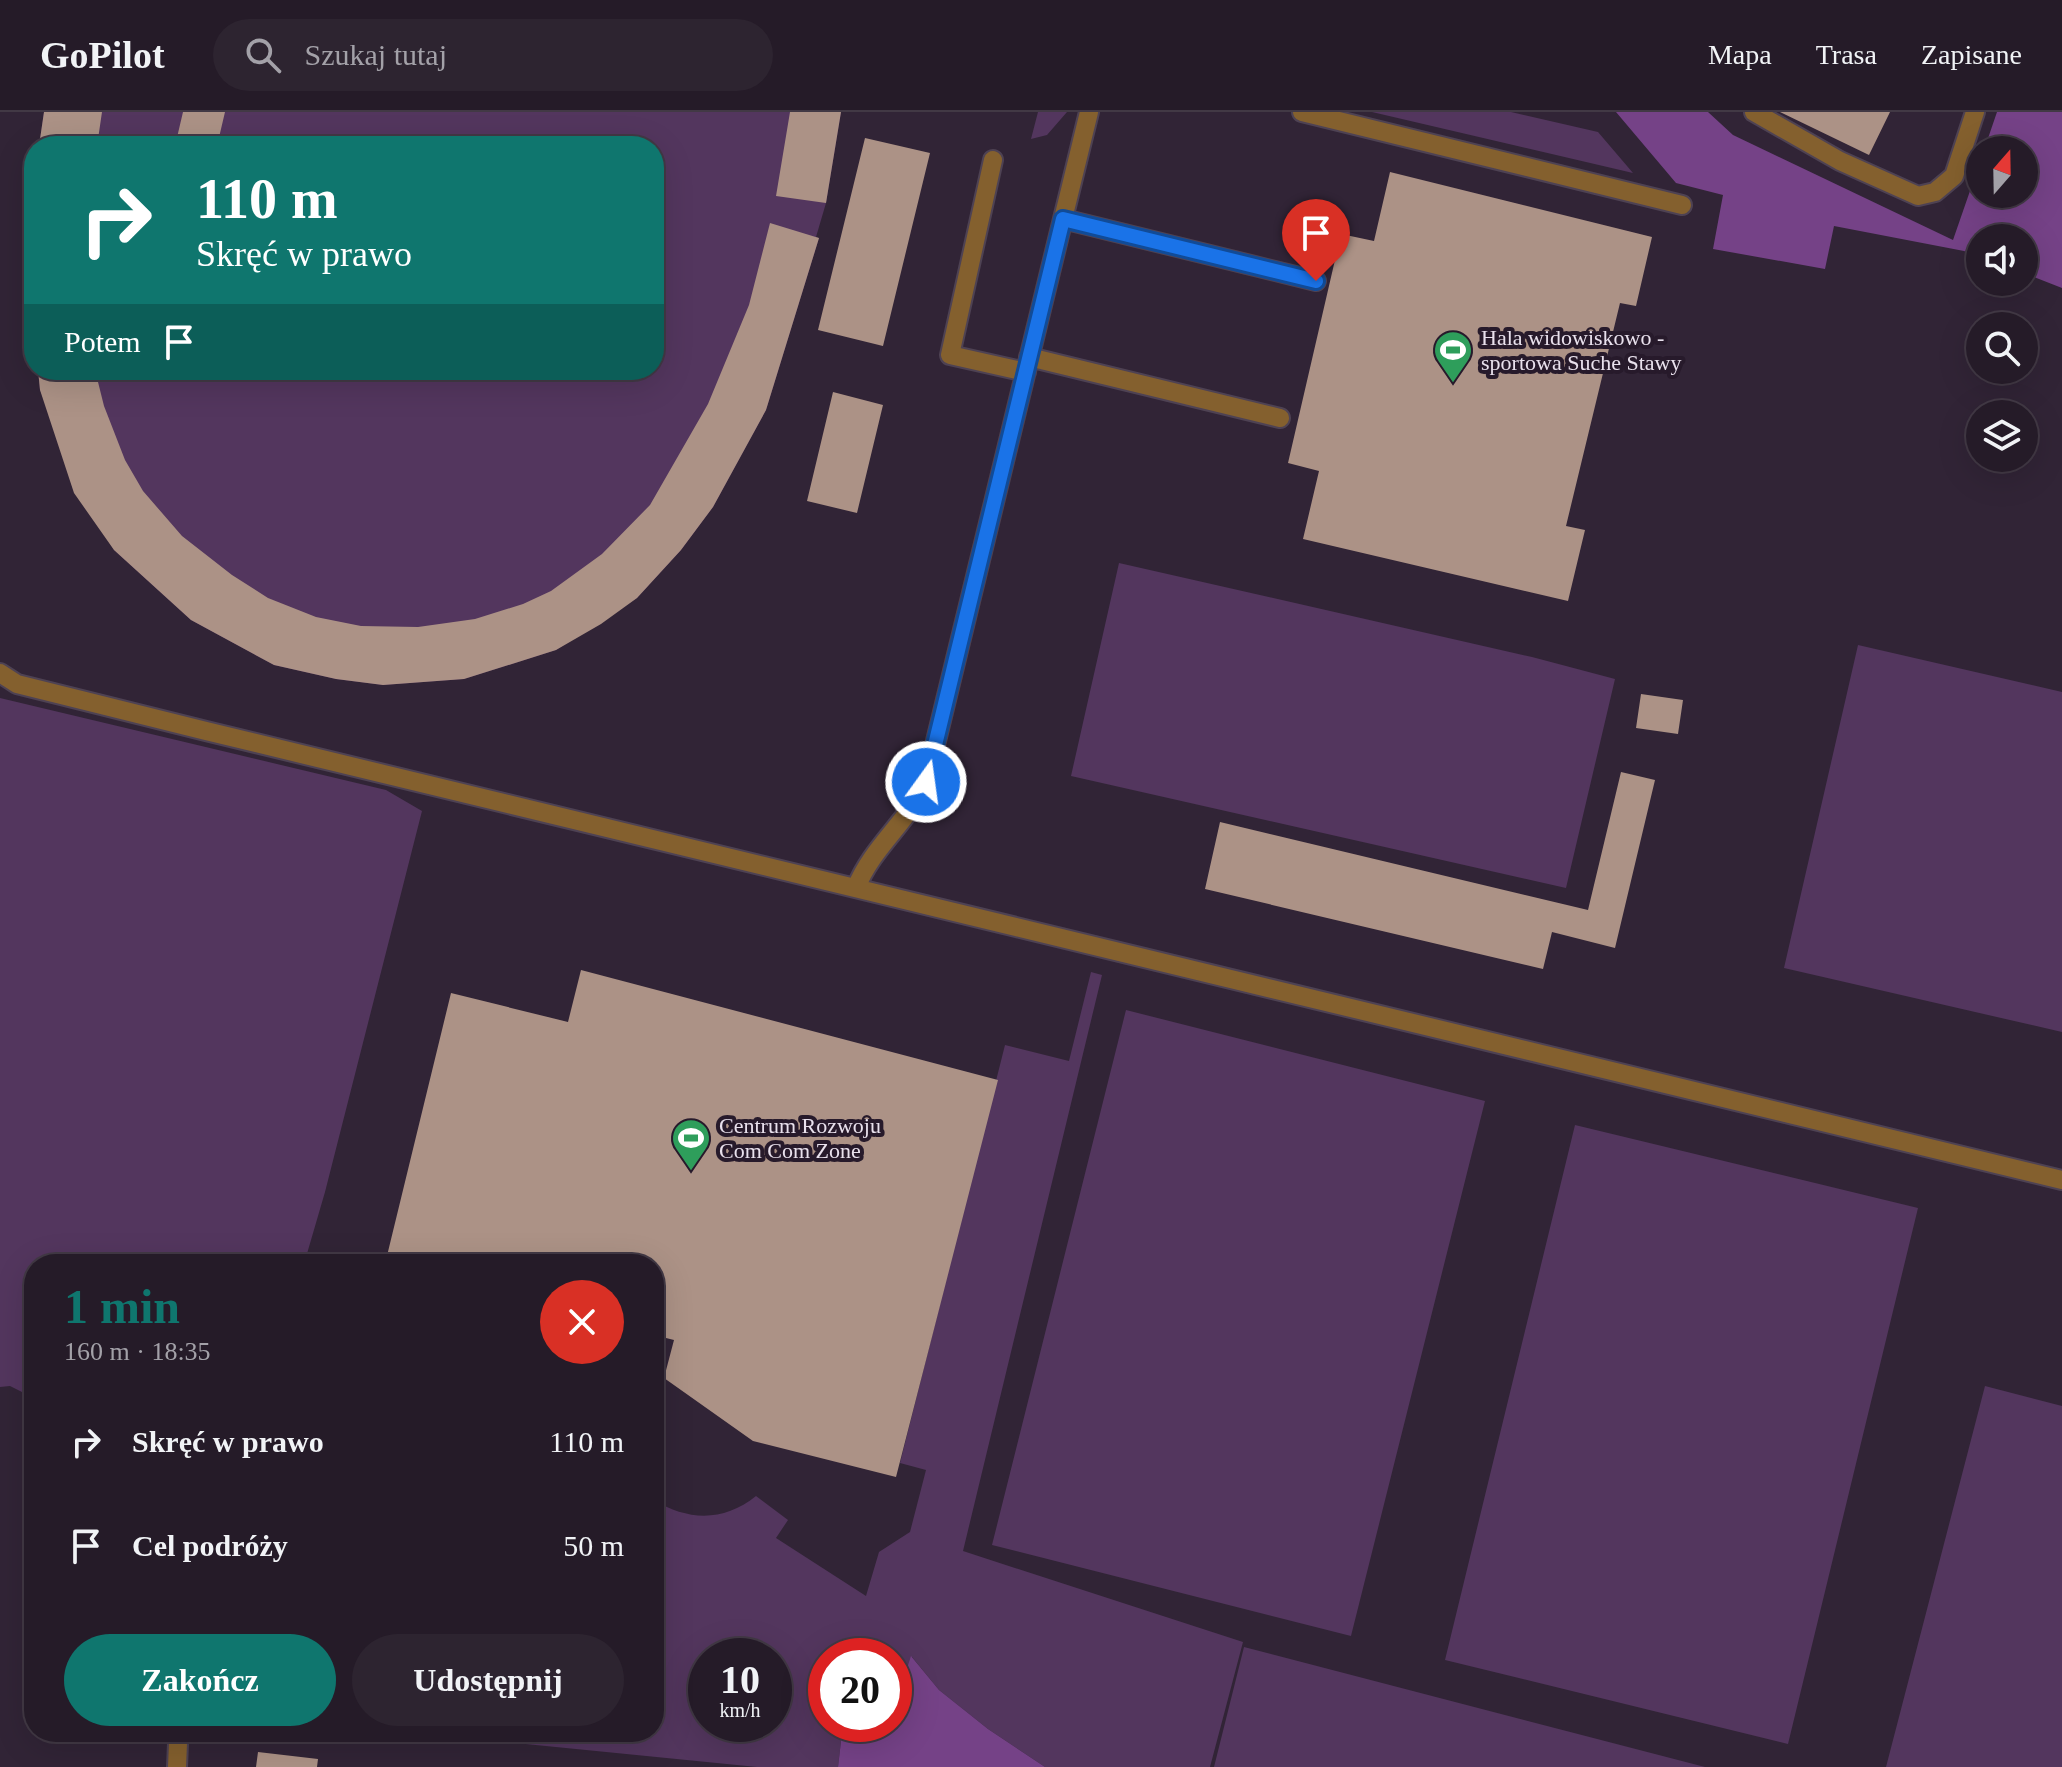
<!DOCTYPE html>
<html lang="pl">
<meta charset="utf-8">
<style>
body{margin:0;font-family:Georgia,serif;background:#2d2430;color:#f1f3f6;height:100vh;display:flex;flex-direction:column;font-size:30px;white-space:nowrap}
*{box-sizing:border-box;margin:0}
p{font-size:26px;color:#a3a1a8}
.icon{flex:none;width:44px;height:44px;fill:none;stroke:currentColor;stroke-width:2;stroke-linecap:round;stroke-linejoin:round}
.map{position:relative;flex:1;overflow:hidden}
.side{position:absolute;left:24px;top:1142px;width:640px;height:488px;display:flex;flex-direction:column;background:#251b28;border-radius:32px;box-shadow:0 8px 32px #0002,0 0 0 2px #423945}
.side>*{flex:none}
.guide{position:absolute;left:24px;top:24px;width:640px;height:244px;border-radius:32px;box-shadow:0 8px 32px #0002,0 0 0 2px #423945;background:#0f766e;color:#fff;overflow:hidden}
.needle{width:52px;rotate:20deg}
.tools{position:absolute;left:1966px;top:24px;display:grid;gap:16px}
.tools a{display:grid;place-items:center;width:72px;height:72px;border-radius:50%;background:#251b28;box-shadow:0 8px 32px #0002,0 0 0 2px #423945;font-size:40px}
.speed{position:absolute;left:688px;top:1526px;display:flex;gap:16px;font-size:40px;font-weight:700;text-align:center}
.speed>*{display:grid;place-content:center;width:104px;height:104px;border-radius:50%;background:#251b28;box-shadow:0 8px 32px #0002,0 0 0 2px #423945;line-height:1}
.speed small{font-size:20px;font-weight:400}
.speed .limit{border:12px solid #d22;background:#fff;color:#111}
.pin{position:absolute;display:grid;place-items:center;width:68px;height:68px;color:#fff;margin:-82px -34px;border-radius:50% 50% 50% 0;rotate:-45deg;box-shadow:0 0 8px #0007}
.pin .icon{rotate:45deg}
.me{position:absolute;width:88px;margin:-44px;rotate:14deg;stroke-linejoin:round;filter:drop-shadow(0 0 6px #0008)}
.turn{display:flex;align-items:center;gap:28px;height:168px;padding:0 40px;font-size:36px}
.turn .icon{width:104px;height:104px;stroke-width:2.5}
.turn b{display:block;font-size:56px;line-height:68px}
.then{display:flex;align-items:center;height:76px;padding:0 40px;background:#0003;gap:16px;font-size:30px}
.round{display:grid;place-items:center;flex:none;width:84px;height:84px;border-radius:42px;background:#2d2430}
.summary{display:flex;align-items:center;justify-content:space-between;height:136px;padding:0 40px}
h1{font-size:48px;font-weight:700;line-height:60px;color:#0f766e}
.primary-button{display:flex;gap:16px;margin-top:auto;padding:16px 40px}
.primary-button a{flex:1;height:92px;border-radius:48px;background:#0f766e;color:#fff;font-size:32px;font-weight:700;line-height:92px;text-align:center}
.primary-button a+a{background:#2d2430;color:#f1f3f6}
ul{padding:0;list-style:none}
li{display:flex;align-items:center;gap:24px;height:104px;padding:0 40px}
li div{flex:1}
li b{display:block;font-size:30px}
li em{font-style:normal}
header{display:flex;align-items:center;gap:48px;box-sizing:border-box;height:112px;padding:0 40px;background:#251b28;border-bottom:2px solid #423945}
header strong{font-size:38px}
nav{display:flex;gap:44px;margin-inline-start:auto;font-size:28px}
.search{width:560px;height:72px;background:#2d2430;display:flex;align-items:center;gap:20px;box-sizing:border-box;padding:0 28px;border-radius:44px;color:#a3a1a8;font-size:30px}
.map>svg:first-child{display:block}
.green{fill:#53365e;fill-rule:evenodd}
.forest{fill:#754287}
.building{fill:#ac9286}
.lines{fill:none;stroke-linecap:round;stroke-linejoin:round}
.lane-casing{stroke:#4e4253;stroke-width:22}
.lane{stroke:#84602e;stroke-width:18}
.route-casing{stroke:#114b97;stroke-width:20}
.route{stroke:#1a73e8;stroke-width:14}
.labels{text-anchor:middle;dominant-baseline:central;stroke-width:8;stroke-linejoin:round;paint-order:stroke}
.poi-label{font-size:22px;fill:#e9e1ed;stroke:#271a2b;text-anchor:start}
</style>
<header>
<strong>GoPilot</strong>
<div class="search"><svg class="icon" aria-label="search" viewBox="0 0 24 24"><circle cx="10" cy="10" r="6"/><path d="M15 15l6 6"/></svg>Szukaj tutaj</div>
<nav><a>Mapa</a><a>Trasa</a><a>Zapisane</a></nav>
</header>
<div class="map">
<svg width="2062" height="1655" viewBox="0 0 2062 1655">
<rect width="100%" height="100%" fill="#312436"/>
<!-- green -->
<path class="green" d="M44,0H841L826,91L816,125L819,126L766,298L713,395L681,438L637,486L556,538L464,567L383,573L336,567L274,553L191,508L114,438L40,278L38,258H654V34H39Z
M1038,0H1067L1047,23L1031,27Z
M1372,0H1511L1598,20L1633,61Z
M1119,451L1532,545L1615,567L1566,776L1071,664Z
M1858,533L2062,580V920L1784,856Z
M0,586L386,678L422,699L325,1080L304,1152H34V1286L10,1274L0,1275Z
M1091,860L1102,863L963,1439L1243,1530L1210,1655H1045L988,1617L939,1578L912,1545L898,1584L894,1587V1544H826V1612H843L838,1655H757L405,1620H654V1388C688,1409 724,1410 756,1384L788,1408L776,1426L866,1484L879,1440L910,1420L926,1358L900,1351L1005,933L1069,949ZM706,1544H774V1612H706Z
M1126,898L1485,989L1351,1524L992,1433Z
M1575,1013L1918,1096L1788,1632L1445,1548Z
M1985,1274L2062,1294V1655H1886Z
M1244,1535L1705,1655H1214Z"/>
<!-- forest -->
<path class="forest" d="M1616,0H1708L1733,23L1953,128L1980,50V82H2024V38H1984L1997,0H2062V176L2024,161V126H1980V145L1964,139L1834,114L1825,157L1713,137L1723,83L1676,71Z
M911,1544L939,1578L988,1617L1045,1655H838L843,1612H894V1587L898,1584Z"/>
<!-- building -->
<path class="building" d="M44,0H102L97,34H39Z
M183,0H225L217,34H175Z
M790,0H841L826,91L776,84Z
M1780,0H1890L1869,43Z
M865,26L930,41L883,234L818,218Z
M1390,60L1652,125L1636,194L1620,191L1566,414L1585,418L1568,489L1303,427L1319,359L1288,351L1341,122L1374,129Z
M32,104H34L32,204L30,140Z
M770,111L819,126L766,298L713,395L681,438L637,486L601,512L556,538L464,567L383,573L336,567L274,553L191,508L114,438L74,381L40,278L38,258H95L104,294L125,348L143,379L182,424L232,463L268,486L316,505L361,514L418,515L475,507L523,492L551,479L602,442L650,393L708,292L749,193Z
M833,280L883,293L857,401L807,389Z
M1641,582L1683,588L1678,622L1636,616Z
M1621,660L1655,668L1615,836L1552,820L1543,857L1205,777L1220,710L1588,798Z
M581,858L998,968L896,1365L753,1329L664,1266L674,1228L654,1223V1152H385L451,881L568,910Z
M258,1640L318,1647L317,1655H256Z"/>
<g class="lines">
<!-- lane casing -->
<g class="lane-casing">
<path id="lane" d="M1302,0L1682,93
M1754,0L1840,49L1918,84L1935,80L1954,64L1975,0
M993,48L950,243L1026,260
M1063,107L1316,169
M1029,245L1280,306
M0,561L17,572L206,619L2062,1068
M856,776C872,735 909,709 926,670L1089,0
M177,1655L178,1631"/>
</g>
<!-- lane -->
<use href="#lane" class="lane"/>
</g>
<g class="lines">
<!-- route casing -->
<g class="route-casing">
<path id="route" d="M926,670L1063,107L1316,169"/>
</g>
<!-- route -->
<use href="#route" class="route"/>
</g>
<!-- icons -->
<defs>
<g id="stadium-pin" transform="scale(2)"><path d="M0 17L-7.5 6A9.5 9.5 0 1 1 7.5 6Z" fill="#2e9e5b" stroke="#271a2b"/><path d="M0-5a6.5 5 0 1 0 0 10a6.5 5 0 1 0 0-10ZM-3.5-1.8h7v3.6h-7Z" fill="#fff"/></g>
</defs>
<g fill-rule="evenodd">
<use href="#stadium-pin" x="1453" y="238"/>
<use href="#stadium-pin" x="691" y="1026"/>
</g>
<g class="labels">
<!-- poi labels -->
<g class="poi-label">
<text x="1481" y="225">Hala widowiskowo -<tspan x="1481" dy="25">sportowa Suche Stawy</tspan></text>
<text x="719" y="1013">Centrum Rozwoju<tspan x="719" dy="25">Com Com Zone</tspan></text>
</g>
</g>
</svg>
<div class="tools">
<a><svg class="needle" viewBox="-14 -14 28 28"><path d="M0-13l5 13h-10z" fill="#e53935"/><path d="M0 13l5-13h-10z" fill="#a3a1a8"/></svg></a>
<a><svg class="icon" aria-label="sound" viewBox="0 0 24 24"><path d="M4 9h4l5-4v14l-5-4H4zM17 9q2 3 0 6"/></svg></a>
<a><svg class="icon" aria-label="search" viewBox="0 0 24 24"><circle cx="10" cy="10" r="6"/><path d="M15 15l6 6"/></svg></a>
<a><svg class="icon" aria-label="layers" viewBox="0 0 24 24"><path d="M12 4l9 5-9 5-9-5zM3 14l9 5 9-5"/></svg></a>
</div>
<div class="speed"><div>10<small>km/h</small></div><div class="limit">20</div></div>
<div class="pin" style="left:1316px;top:169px;background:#d93025"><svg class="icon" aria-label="arrive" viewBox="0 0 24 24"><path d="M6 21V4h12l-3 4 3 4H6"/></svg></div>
<svg class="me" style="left:926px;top:670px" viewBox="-20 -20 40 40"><circle r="17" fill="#1a73e8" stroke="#fff" stroke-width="3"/><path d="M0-11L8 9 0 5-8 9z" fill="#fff"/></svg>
<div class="guide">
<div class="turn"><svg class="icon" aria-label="right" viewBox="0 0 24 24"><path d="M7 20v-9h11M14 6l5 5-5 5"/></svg><div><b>110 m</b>Skręć w prawo</div></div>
<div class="then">Potem<svg class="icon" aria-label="arrive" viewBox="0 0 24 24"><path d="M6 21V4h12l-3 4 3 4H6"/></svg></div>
</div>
<section class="side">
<div class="summary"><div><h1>1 min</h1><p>160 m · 18:35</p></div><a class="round" style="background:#d93025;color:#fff"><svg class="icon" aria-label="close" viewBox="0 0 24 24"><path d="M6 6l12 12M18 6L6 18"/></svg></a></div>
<ul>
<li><svg class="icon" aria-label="right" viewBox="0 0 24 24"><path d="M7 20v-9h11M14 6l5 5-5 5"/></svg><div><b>Skręć w prawo</b></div><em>110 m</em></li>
<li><svg class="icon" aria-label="arrive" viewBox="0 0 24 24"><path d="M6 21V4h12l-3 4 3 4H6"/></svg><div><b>Cel podróży</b></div><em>50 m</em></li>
</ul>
<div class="primary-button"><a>Zakończ</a><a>Udostępnij</a></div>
</section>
</div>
